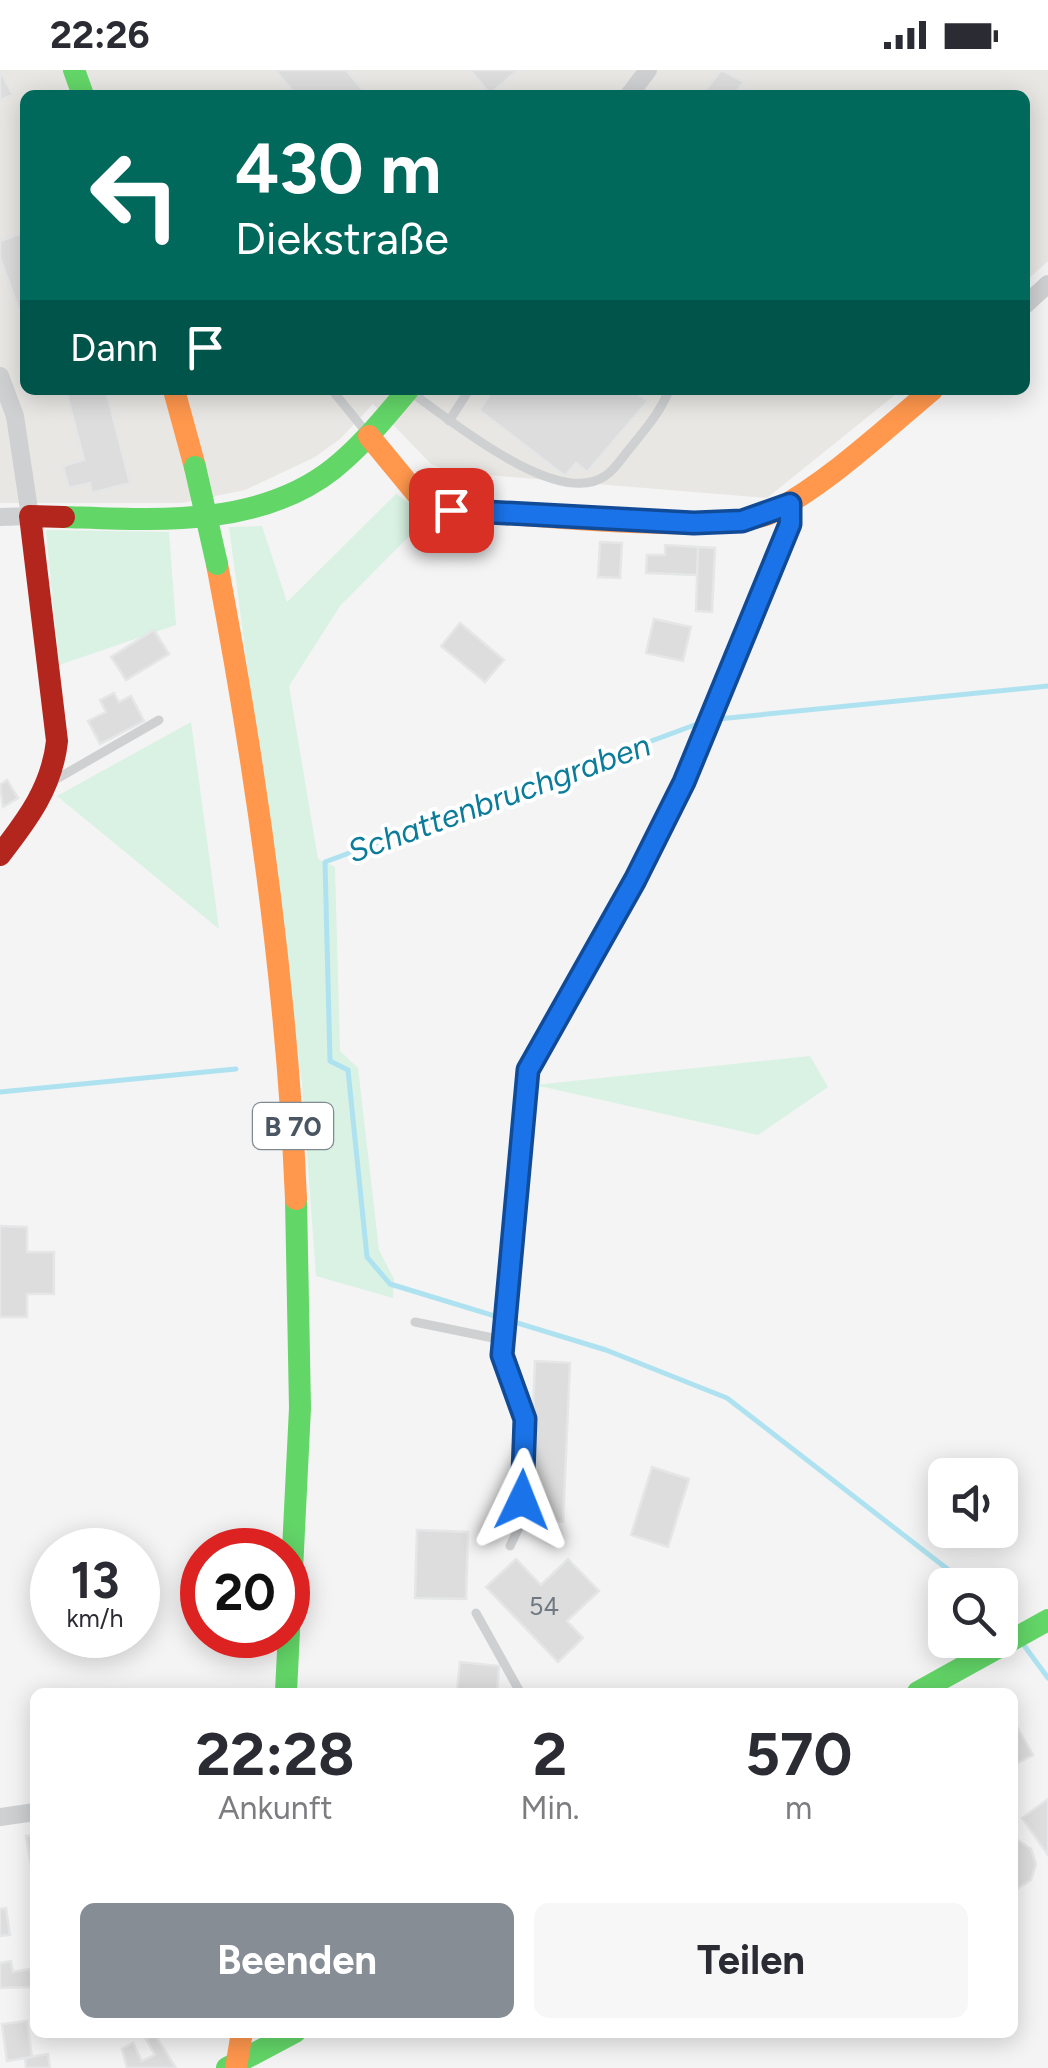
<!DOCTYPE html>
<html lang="de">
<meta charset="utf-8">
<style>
body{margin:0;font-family:Figtree,sans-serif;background:#f7f7f7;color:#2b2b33;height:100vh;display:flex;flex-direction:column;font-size:38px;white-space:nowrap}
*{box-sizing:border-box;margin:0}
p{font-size:32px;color:#7c7c81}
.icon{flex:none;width:55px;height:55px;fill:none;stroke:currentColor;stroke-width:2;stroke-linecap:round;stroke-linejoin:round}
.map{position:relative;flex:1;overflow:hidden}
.panel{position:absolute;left:30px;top:1618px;width:988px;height:350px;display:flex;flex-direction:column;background:#fff;border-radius:15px;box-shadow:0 5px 25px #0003}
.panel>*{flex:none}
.banner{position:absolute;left:20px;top:20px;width:1010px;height:305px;border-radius:15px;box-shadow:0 5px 25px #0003;background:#00695c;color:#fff;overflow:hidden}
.tools{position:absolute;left:928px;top:1388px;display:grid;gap:20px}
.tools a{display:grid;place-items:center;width:90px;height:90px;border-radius:15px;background:#fff;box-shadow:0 5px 25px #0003;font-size:50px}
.speed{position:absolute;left:30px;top:1458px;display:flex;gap:20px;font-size:50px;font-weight:700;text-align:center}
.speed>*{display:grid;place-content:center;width:130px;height:130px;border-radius:50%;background:#fff;box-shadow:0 5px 25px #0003;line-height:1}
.speed small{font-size:25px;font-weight:400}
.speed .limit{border:15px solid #d22;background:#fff;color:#111}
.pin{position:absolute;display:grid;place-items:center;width:85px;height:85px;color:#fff;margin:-42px;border-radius:20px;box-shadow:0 5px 15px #0006}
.me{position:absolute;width:110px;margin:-55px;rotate:2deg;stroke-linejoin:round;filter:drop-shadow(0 0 8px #0008)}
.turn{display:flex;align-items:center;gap:35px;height:210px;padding:0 50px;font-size:45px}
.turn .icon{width:130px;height:130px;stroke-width:2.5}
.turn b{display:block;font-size:70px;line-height:85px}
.then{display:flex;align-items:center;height:95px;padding:0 50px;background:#0003;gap:20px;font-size:38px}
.eta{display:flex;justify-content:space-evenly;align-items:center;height:170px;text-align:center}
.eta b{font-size:60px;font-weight:700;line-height:70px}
.action{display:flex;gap:20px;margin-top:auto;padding:20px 50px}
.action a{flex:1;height:115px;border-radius:15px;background:#868d94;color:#fff;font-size:40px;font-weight:700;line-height:115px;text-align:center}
.action a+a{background:#f7f7f7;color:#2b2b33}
.status{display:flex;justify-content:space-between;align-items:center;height:70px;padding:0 50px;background:#fff;direction:ltr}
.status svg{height:28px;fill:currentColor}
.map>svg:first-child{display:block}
.commercial{fill:#e8e7e3}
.green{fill:#d9f2e3}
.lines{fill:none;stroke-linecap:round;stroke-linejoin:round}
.stream{stroke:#aee2f0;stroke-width:5}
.building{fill:#ddddde;stroke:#e5e6e7;stroke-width:2.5}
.lane{stroke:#ced0d2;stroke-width:9}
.street{stroke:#ced0d2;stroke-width:18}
.fast{stroke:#63d668;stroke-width:22}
.slow{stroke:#ff974d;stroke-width:22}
.jam{stroke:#b3261e;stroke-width:22}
.fast-bridge{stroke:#63d668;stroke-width:22}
.slow-bridge{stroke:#ff974d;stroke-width:22}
.route-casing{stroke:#114b97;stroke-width:25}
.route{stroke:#1a73e8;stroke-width:18}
.labels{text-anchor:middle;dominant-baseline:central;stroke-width:8;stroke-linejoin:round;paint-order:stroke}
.number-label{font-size:25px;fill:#707881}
.shield{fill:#fff;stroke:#808990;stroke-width:2.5}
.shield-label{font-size:28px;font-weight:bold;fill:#4a5661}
.water-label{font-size:32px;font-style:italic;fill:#0c7c9b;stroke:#fff}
</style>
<div class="status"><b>22:26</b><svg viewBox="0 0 49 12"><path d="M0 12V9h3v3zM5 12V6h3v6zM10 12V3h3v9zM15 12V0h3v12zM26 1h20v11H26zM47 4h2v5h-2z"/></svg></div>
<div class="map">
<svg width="1048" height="1998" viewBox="0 0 1048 1998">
<rect width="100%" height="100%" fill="#f4f4f4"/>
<!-- commercial -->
<path class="commercial" d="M0,0H1048V191L1025,212V25H25V320H901L767,428L450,402L431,394L373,334L340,369L315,387L245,420L181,433H0Z"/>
<!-- green -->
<path class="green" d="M396,424L429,446L340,536L289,616L318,789L335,797L340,981L358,998L379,1180L394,1209L393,1228L316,1206L302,1013L229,457L262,456L287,532Z
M46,460L169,462L176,555L59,595Z
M191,652L219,859L57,726Z
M810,986L828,1017L758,1065L535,1015Z"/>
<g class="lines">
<!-- stream -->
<path class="stream" d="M0,1022L236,999
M968,1515L727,1328L606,1280L390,1214L367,1187L348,1000L330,991L325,792L708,650L1048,616
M1000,1541L1015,1561
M1023,1574L1048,1608"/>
</g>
<!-- building -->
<path class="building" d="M0,0L13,25L0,30Z
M275,0H346L367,25H296Z
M470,0H518L490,24Z
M721,0L744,12L734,25H702Z
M25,162V238L19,240L0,188V171Z
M106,320L130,413L92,423L90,413L69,418L63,396L84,390L66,321Z
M481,320H633L648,331L587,402L576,393L565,406L479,340L489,326Z
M600,472L622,473L620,508L598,507Z
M665,475L698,477L697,505L646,503L647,485H665Z
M698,477L715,478L712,542L696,541Z
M654,549L691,557L683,591L646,583Z
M460,553L504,590L485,612L441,576Z
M154,560L169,584L126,610L111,587Z
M114,623L119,632L131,626L144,651L100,674L88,651L106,642L100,630Z
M7,710L18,728L3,737L0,715Z
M0,1156L27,1157V1182H54V1224H27V1247H0Z
M535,1291L570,1293L563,1452L529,1450Z
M652,1397L689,1409L668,1477L631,1465Z
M417,1460L468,1462L466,1529L415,1528Z
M516,1489L541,1515L568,1489L599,1521L567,1551L583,1568L558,1592L486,1517Z
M460,1592L499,1596L497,1622H457Z
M1012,1648L1033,1685L1012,1696Z
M1048,1729V1785L1022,1748Z
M35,1765V1794L31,1795L26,1766Z
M1012,1766L1031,1779L1036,1794L1031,1810L1012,1822Z
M6,1838L10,1865L0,1866V1839Z
M11,1891L13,1902L35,1898V1917L0,1918V1893Z
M27,1951L32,1987L7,1991L2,1954Z
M155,1965L176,1998H127L122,1979L133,1973L142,1991L155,1985L146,1969Z
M48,1984L50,1998H26L25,1988Z"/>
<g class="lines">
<!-- lane -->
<path class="lane" d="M332,320L367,363
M408,320C445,346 557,440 605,406C615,400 623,386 631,377C646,358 660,343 669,320
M449,351L469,320
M53,711L159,650
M415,1252L503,1270
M510,1476L521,1453L525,1349L502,1285L528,1000L635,810L684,712L790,454V436
M476,1543L520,1622"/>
<!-- street -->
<path class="street" d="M629,25L648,0
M1025,235L1048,214
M0,306L15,346L30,446L0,447
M0,1747L35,1742"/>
<!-- fast -->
<path class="fast" d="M74,0L83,25
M64,447C154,450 258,458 333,399C362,376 385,347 408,320
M286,1622L300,1338L296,1129
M918,1622L1048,1550
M227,1998L295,1962"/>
<!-- slow -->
<path class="slow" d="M174,320L195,397
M369,366L421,429L451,440C515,443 726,467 773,442C830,411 882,362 932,320
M217,494C257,704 287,915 296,1129"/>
<!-- jam -->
<path class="jam" d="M0,785C28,749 52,717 57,671L30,446L64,447"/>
<!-- fast-bridge -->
<path class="fast-bridge" d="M195,397L217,494"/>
<!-- slow-bridge -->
<path class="slow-bridge" d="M236,1998L242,1962"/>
</g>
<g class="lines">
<!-- route casing -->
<g class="route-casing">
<path id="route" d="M451,440L694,453L742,451L790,434V454L684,712L635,810L528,1000L502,1285L525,1349L522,1430"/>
</g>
<!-- route -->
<use href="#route" class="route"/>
</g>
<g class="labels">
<!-- number labels -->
<g class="number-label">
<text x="544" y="1536">54</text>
</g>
<!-- shield labels -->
<rect class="shield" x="253" y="1033" width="80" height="46" rx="8"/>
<g class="shield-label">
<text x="293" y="1056">B 70</text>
</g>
<!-- water labels -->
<g class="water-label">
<text transform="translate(499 728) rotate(-20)">Schattenbruchgraben</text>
</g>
</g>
</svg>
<div class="tools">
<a><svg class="icon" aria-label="sound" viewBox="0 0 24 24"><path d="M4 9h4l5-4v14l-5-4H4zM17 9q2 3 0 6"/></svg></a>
<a><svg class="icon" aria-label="search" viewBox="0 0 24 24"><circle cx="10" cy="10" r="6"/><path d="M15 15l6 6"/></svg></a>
</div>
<div class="speed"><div>13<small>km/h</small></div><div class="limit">20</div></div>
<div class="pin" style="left:451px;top:440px;background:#d93025"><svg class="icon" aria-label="arrive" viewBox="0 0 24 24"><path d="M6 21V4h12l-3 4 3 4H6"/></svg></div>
<svg class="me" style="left:522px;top:1430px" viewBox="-20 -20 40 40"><path d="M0-17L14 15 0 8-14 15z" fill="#1a73e8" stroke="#fff" stroke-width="4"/></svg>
<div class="banner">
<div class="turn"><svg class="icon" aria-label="left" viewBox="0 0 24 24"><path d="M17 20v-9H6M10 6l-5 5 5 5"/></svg><div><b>430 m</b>Diekstraße</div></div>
<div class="then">Dann<svg class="icon" aria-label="arrive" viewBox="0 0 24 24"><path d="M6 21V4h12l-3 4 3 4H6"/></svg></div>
</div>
<section class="panel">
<div class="eta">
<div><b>22:28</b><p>Ankunft</p></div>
<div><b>2</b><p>Min.</p></div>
<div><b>570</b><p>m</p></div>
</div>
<div class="action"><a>Beenden</a><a>Teilen</a></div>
</section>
</div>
